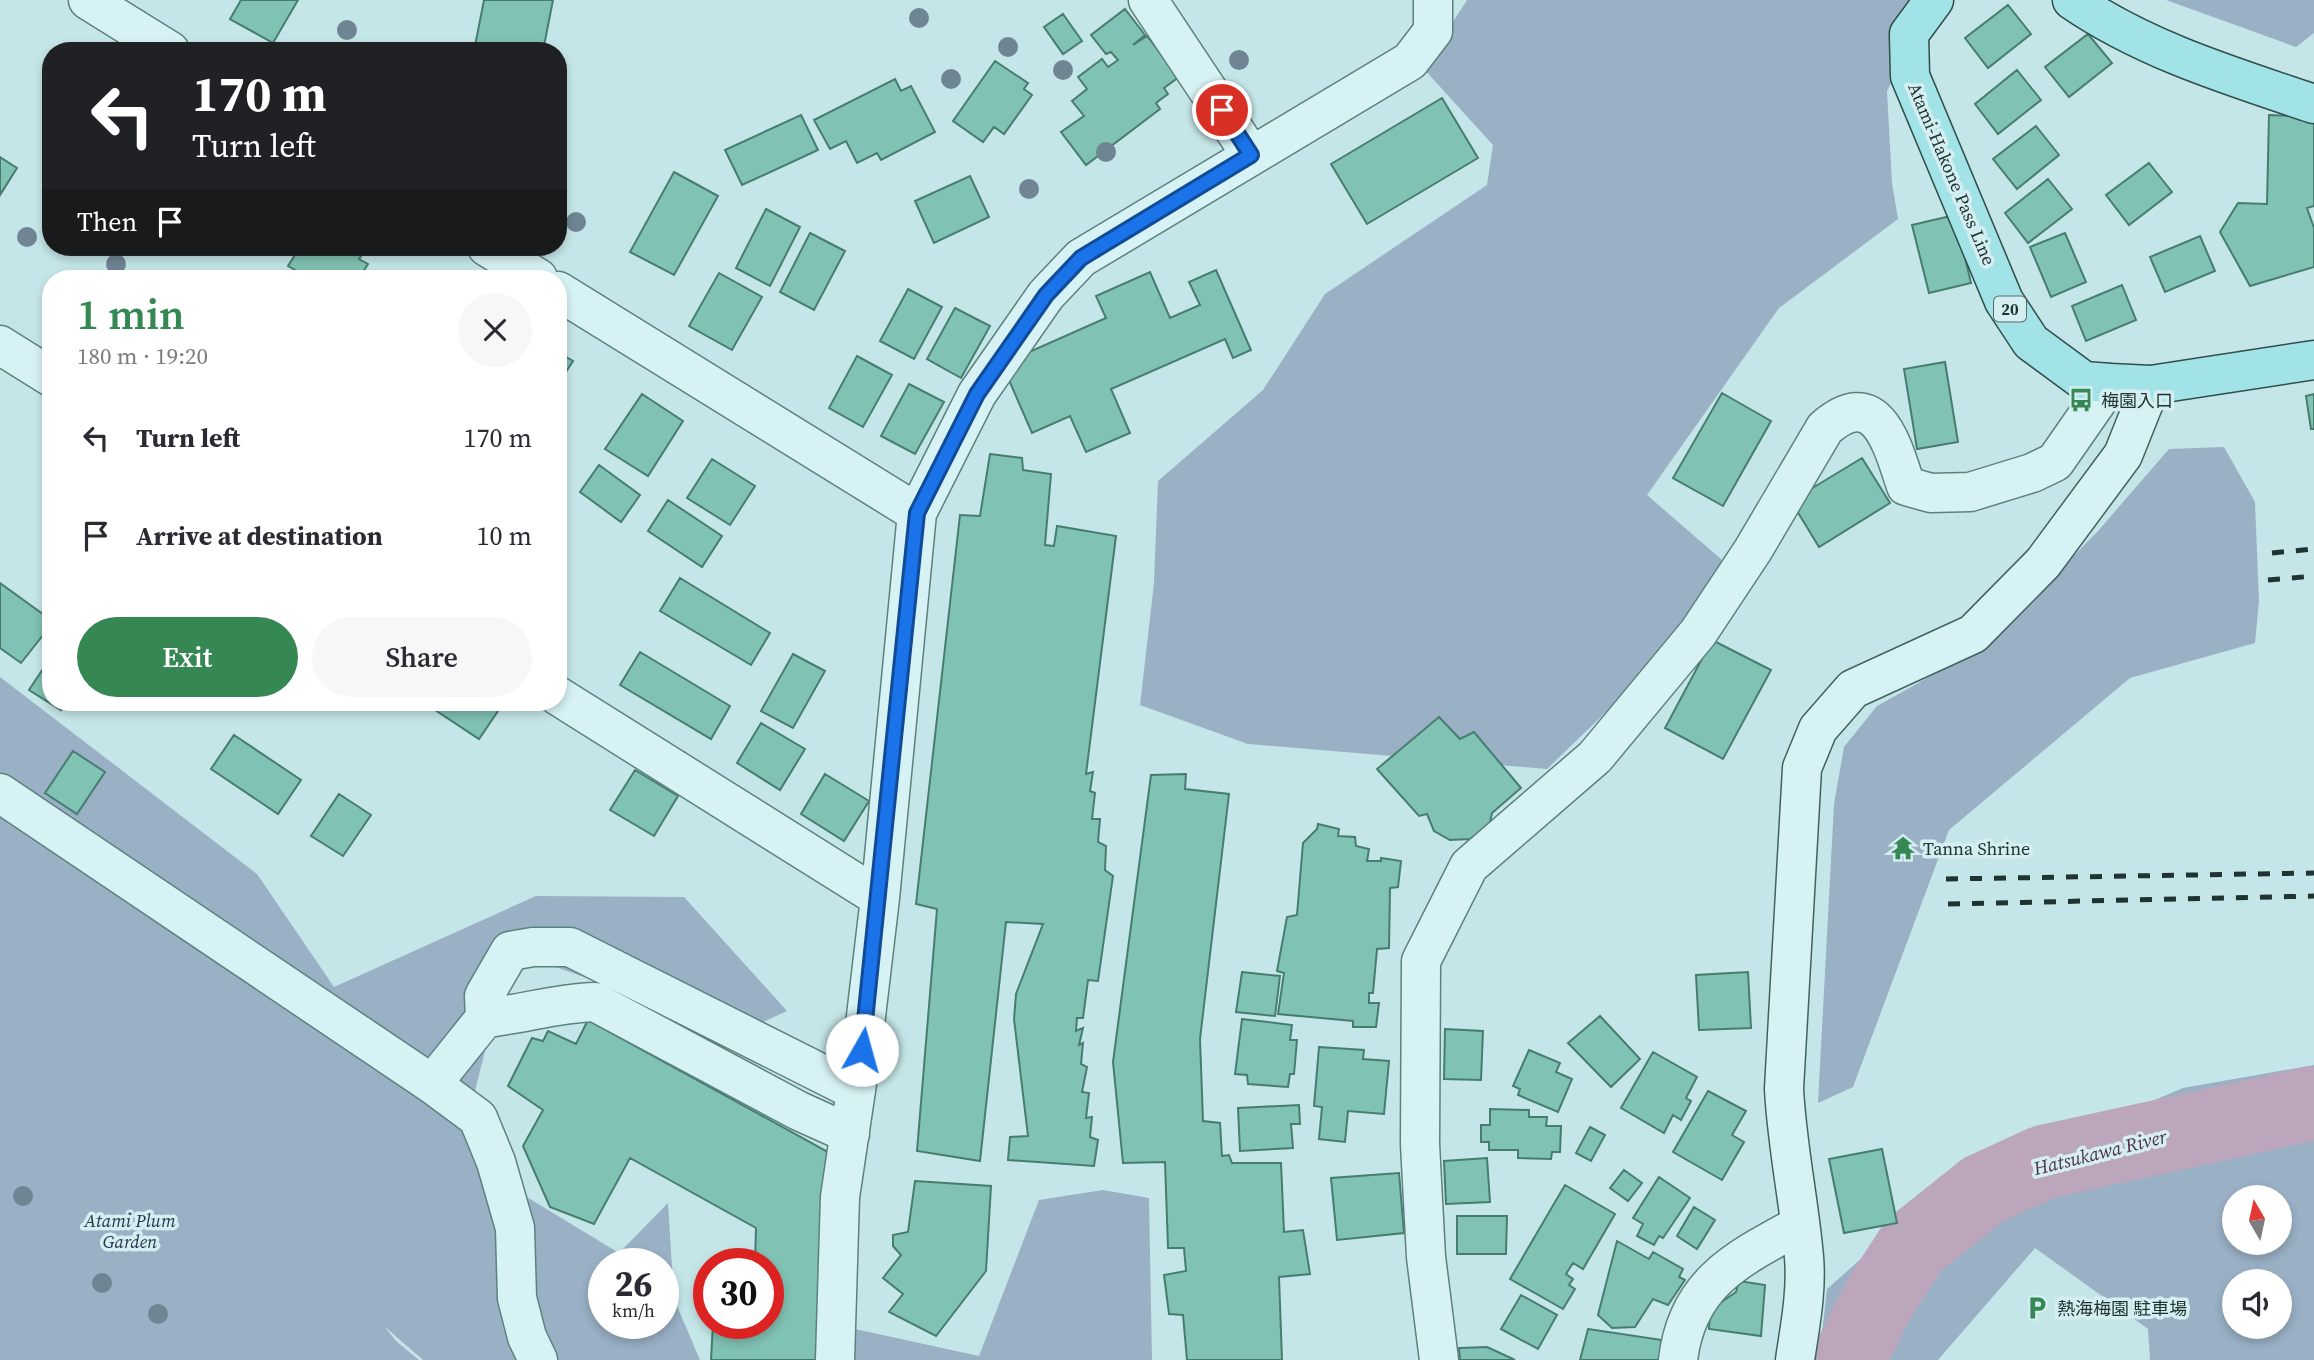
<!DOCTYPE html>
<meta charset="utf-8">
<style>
body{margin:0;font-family:"Source Serif 4","Noto Sans JP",serif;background:#f7f7f7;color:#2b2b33;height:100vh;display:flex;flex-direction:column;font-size:26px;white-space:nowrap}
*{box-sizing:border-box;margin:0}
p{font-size:23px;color:#7c7c81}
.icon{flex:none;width:38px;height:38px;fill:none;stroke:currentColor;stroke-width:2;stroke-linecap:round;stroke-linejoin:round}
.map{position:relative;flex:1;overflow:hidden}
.sheet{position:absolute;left:42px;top:270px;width:525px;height:441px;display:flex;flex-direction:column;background:#fff;border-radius:28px;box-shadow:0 4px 10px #0003}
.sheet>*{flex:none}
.hud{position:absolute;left:42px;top:42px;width:525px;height:214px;border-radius:28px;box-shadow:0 4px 10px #0003;background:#202124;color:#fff;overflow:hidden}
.needle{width:46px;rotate:351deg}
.fabs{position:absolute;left:2222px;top:1185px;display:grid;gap:14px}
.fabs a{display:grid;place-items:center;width:70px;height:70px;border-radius:50%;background:#fff;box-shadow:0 4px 10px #0003;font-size:35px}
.speed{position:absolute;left:588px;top:1248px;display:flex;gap:14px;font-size:35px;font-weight:700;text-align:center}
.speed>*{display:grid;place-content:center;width:91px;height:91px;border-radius:50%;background:#fff;box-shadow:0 4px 10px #0003;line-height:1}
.speed small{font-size:18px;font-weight:400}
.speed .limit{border:10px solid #d22;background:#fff;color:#111}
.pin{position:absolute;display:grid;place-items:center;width:60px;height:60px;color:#fff;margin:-30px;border:4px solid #fff;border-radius:50%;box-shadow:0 2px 7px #0007}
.me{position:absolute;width:77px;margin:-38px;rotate:7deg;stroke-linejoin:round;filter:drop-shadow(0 0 5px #0008)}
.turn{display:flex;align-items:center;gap:24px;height:147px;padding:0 35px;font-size:32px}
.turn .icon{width:91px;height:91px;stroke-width:2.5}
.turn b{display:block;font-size:49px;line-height:60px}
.then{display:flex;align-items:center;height:66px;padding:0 35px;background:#0003;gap:14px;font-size:26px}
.round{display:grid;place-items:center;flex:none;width:74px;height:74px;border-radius:37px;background:#f7f7f7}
.head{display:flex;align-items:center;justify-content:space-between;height:119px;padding:0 35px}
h1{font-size:42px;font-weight:600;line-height:52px;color:#358853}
.primary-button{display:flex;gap:14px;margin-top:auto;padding:14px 35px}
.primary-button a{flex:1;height:80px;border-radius:42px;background:#358853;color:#fff;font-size:28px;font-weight:600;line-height:80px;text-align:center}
.primary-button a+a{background:#f7f7f7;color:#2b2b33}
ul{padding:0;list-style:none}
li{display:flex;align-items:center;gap:21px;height:98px;padding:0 35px}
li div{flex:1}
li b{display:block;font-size:26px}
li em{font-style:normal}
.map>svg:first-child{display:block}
.green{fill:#9ab0c5;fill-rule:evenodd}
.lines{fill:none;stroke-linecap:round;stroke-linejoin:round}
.river{stroke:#bca6bb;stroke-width:74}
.building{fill:#80c2b3;stroke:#467d70;stroke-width:2}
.street-casing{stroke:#5d817d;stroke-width:41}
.secondary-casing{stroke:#41635e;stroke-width:41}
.primary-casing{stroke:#314f4a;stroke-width:41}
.street{stroke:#d7f2f4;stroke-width:38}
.secondary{stroke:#d7f2f4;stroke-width:38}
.primary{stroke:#a1e3e7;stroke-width:38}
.rail{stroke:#1f3330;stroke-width:5;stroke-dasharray:12 12;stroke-linecap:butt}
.tree{fill:#6f8593}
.route-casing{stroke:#114b97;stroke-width:18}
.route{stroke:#1a73e8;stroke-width:12}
.labels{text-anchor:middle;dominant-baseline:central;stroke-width:7;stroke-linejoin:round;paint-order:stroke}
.shield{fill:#d4eef1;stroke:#556b6a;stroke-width:2}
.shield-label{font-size:16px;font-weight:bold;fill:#1f3330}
.street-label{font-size:18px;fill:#1f3330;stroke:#d4eef1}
.poi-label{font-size:18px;fill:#1f3330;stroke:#d4eef1;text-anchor:start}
.park-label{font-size:18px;font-style:italic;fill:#29364d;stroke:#d4eef1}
.water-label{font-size:19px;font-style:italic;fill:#513047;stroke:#d4eef1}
</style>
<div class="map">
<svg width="2314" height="1360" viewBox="0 0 2314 1360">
<rect width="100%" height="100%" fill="#c5e6e8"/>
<!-- green -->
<path class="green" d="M1467,0H1941L1930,5L1887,91L1892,183L1898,219L1779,308L1647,495L1744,579L1547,769L1248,744L1140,705L1154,583L1158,481L1263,390L1325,294L1487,185L1493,145L1423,68Z
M2166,0H2314V33L2296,47Z
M2224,447L2255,502L2259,601L2255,643L2130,678L1949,830L1853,1087L1818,1103L1834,804L1844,747L1877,706L1988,644L2098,531L2169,449Z
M0,677L257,874L334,987L536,896L684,897L787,1011L741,1032L510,951L473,1099L525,1196L619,1253L668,1203L674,1299L700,1360H423L384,1326L396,1341L419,1360H0ZM604,1264H663V1323H604Z
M2314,1065V1360H2150L2148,1329L2035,1248L1938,1360H1819L1827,1289L1934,1194L2183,1088ZM2280,1197V1242H2235V1197ZM2280,1281V1326H2235V1281Z
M1103,1190L1149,1198L1152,1360H850L855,1329L979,1356L1039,1200Z"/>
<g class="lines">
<!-- river -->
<path class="river" d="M1848,1360L1880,1297L1914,1245L1983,1190L2044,1162L2314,1103"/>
</g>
<!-- building -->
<path class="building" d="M241,0H298L273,43L230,19Z
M484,0H553L543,51H474Z
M2008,5L2031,34L1988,68L1965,38Z
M1125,9L1145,35L1133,45L1147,36L1179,77L1164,88L1168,94L1156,103L1160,109L1086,165L1061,132L1084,116L1072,101L1087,89L1078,77L1102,59L1108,67L1118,60L1111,52L1106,54L1091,35Z
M1063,14L1082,41L1063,54L1044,27Z
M2088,34L2112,63L2069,97L2045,67Z
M995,61L1028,83L1024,89L1032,95L1004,134L994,127L983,142L953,121Z
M2017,70L2041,100L1998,134L1975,104Z
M895,79L901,91L911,86L935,132L881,160L877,153L857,163L846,141L830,149L814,120Z
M1442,98L1478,158L1367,224L1331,164Z
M801,115L818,150L742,185L725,150Z
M2269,115L2314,117V206L2307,208L2314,228V267L2250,286L2220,232L2238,203L2267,204Z
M2036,126L2059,155L2017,189L1993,159Z
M0,157L17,168L0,195Z
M2149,163L2172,192L2129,225L2106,195Z
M674,172L718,196L674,275L630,252Z
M970,176L989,217L934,243L915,201Z
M2048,179L2072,209L2028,243L2005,213Z
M766,209L800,227L770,286L736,268Z
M1955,215L1971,283L1929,293L1912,225Z
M810,233L845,251L814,310L780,292Z
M2065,233L2086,282L2051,297L2030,247Z
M2200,236L2215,271L2165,292L2150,257Z
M300,247H367L359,259L368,264L359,278H309L288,266Z
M1216,270L1251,350L1233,358L1225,339L1111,389L1130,433L1086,452L1070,416L1032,433L1002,364L1106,318L1096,296L1150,272L1170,318L1200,305L1189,282Z
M719,273L762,297L732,350L689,326Z
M2122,285L2136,320L2086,341L2072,306Z
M908,289L942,307L914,359L880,341Z
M955,308L990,326L961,378L927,359Z
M558,352L573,361L558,384Z
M857,356L892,375L863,427L829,408Z
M1945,362L1958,442L1917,449L1904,369Z
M909,384L944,402L915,454L881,436Z
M1722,393L1771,421L1723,506L1673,478Z
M642,394L683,421L648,476L605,449Z
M2314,394V429H2311L2306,396Z
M990,454L1022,458L1023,470L1051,474L1045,545L1054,546L1057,526L1116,536L1086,774L1093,772L1090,791L1095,793L1092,819H1100L1098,842L1106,846L1105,870L1113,876L1098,981L1088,980L1083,1018H1077L1076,1031L1083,1028L1079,1045L1083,1043L1081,1064L1087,1067L1082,1092L1089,1093L1086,1118L1092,1117L1090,1137L1098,1140L1094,1166L1008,1160L1010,1137L1028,1136L1014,1019L1016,994L1043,924L1006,922L980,1161L917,1151L937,909L916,904L960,515L980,516Z
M1862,458L1890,503L1819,547L1791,501Z
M712,459L755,486L730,525L687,498Z
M599,465L640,495L621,522L580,492Z
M668,500L722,536L702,567L648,531Z
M680,578L770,633L751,665L660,611Z
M0,583L51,620V625L21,663L0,648Z
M1712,640L1771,670L1723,759L1665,728Z
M640,652L730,706L711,739L620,685Z
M793,654L825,671L793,728L761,711Z
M51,657V702H66L61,710L29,690Z
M423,702H497L502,705L479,739Z
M1439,717L1460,739L1474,732L1521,788L1492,813L1489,827L1470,839L1450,840L1434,831L1427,814L1419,816L1377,769Z
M761,723L805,749L780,790L737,763Z
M234,735L301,780L278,814L211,769Z
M73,751L105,772L77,814L45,793Z
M635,770L678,796L654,836L610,810Z
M825,774L869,801L844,841L801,814Z
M1186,774L1185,789L1229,794L1200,1039L1203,1121L1220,1123L1222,1156L1229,1155L1232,1163H1281L1284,1232L1303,1230L1310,1274L1279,1277L1282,1360H1187L1183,1315L1169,1314L1164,1275L1186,1271L1184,1248H1168L1165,1162L1123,1163L1113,1062L1151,775Z
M339,794L371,815L343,856L311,836Z
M1318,824L1339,829L1338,836L1355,837L1356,846L1369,849L1367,861H1381V858L1401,861L1398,887L1390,888L1389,948L1377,949L1373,993H1369V1003H1379L1376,1027H1353V1021L1278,1014L1284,973L1277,971L1287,917L1297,915L1303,843L1317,829Z
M1242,972L1280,976L1275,1016L1236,1012Z
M1748,972L1751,1028L1699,1030L1696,975Z
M1600,1016L1640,1059L1611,1087L1568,1043Z
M1242,1019L1292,1025L1290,1040H1297L1294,1074H1290L1288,1087L1248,1084L1247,1075L1235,1074Z
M588,1020L828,1152L822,1360H711L713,1323H768V1264H755L756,1228L630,1158L594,1224L550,1207L523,1146L543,1110L508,1086L532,1038L543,1041L548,1031L576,1044Z
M1445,1029L1483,1031L1481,1080L1444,1079Z
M1319,1047L1364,1050L1363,1059L1389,1061L1384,1114L1348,1111L1345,1142L1319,1139L1322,1107L1314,1106Z
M1529,1050L1560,1063L1556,1072L1572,1079L1558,1112L1518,1095L1520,1089L1513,1086Z
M1653,1052L1697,1077L1686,1098L1691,1101L1681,1120L1673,1115L1664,1133L1621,1108Z
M1708,1091L1746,1111L1732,1135L1744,1142L1722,1180L1673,1152Z
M1299,1105L1300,1124H1291L1293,1148L1240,1151L1238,1108Z
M1490,1109L1529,1110V1117H1547L1546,1126H1561L1560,1152H1552L1551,1159L1518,1158V1150H1489V1142H1481V1125H1490Z
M1590,1127L1605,1135L1591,1161L1576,1153Z
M1882,1149L1897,1223L1844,1233L1829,1159Z
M1487,1158L1490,1202L1446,1204L1444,1161Z
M1624,1170L1642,1183L1628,1201L1610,1188Z
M1399,1173L1404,1233L1337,1240L1331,1178Z
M1659,1177L1690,1198L1663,1238L1659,1236L1654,1245L1637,1236L1643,1224L1633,1218Z
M915,1181L991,1186L986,1271L936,1336L889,1312L903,1294L883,1278L901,1255L893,1246V1235L908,1232Z
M1565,1185L1615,1214L1583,1269L1573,1263L1566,1274L1573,1279L1569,1285L1575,1289L1563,1309L1510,1279Z
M1694,1207L1715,1220L1697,1249L1677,1236Z
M1457,1216H1507L1506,1254H1457Z
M1617,1241L1649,1259L1653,1252L1683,1269L1679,1277L1685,1280L1668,1305L1653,1299L1635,1327L1612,1328L1598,1315Z
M1739,1281L1765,1285L1761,1336L1709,1329L1710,1310L1736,1292Z
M1521,1295L1557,1315L1538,1349L1501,1329Z
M1588,1329L1662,1340L1659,1360H1580Z
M1487,1347L1515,1360H1460L1459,1348Z"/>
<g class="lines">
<!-- street casing -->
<g class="street-casing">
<path id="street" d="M88,0L170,51
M1148,0L1251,155
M487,247L538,278
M558,291L917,513
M0,345L51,377
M558,696L880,898
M0,793L432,1084L485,1018L484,996L510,951L533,947H570L856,1091
M485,1018C523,1014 557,1003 595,1002L799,1111L850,1134
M432,1084L478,1118L496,1162L515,1228L517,1298L527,1337L538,1360
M835,1360L840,1197L862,1050L880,898L917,513L977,394L1046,295L1081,258L1410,61L1433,31V0
M1439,1360L1426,1257L1420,1144L1421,961L1469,866L1595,757L1698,633L1753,550L1825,428C1877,383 1892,444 1906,486L1931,493L1970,492L2032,473L2055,462L2110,383
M1678,1360C1687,1283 1737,1259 1800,1225"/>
</g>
<!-- secondary casing -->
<g class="secondary-casing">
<path id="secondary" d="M1795,1360C1800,1326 1807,1291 1804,1257C1799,1201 1787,1146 1784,1089L1802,768L1818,729L1853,689L1973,634L2043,563L2123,455L2151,385"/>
</g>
<!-- primary casing -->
<g class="primary-casing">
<path id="primary" d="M1934,0L1909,34L1910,76L2004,301L2031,342L2084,381L2110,383L2151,385L2314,360
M2072,0C2145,50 2231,76 2314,104"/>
</g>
<!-- street -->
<use href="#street" class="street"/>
<!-- secondary -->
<use href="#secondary" class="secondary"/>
<!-- primary -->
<use href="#primary" class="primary"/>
<!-- rail -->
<path class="rail" d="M2272,553L2314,549
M2268,580L2314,576
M1946,879L2314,873
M1948,904L2314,896"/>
</g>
<!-- trees -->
<g class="tree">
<circle cx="919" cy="18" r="10"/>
<circle cx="347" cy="30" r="10"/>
<circle cx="1008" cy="47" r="10"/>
<circle cx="1239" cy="60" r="10"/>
<circle cx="1063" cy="70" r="10"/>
<circle cx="951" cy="79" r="10"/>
<circle cx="1106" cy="152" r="10"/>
<circle cx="1029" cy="189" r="10"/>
<circle cx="576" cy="222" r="10"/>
<circle cx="27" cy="237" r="10"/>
<circle cx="116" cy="264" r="10"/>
<circle cx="23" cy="1196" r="10"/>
<circle cx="102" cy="1283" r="10"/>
<circle cx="158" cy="1314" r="10"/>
</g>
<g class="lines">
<!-- route casing -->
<g class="route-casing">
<path id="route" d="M862,1050L917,513L977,394L1046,295L1081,258L1251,155L1222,110"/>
</g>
<!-- route -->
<use href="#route" class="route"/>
</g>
<!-- icons -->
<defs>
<g id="bus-bare" transform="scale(1.89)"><path d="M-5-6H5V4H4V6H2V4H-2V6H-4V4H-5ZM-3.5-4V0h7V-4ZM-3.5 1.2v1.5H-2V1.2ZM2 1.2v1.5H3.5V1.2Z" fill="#358853" stroke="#d4eef1" stroke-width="2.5" paint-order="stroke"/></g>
<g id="temple-bare" transform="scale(1.89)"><path d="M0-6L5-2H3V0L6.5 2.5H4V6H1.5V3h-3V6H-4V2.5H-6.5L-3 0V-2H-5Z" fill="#358853" stroke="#d4eef1" stroke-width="2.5" paint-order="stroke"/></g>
<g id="parking-bare" transform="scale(1.89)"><path d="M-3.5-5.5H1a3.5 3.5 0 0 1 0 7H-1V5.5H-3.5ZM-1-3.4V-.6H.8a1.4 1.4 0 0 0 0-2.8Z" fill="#358853" stroke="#d4eef1" stroke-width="2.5" paint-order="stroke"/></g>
</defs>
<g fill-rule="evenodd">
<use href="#bus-bare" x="2081" y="400"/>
<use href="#temple-bare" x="1903" y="848"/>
<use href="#parking-bare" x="2037" y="1308"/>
</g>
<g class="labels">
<!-- shield labels -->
<rect class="shield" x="1994" y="296.5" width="32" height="25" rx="5"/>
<g class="shield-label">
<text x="2010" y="309">20</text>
</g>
<!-- street labels -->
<g class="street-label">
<text transform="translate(1952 174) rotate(67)">Atami-Hakone Pass Line</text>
</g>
<!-- poi labels -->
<g class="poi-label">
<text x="2101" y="400">梅園入口</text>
<text x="1923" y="848">Tanna Shrine</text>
<text x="2057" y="1308">熱海梅園 駐車場</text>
</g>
<!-- park labels -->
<g class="park-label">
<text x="130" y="1220">Atami Plum<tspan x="130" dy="21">Garden</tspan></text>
</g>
<!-- water labels -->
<g class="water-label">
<text transform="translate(2100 1152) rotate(-14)">Hatsukawa River</text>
</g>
</g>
</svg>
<div class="fabs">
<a><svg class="needle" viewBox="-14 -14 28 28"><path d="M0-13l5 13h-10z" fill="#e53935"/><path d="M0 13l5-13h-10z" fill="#7c7c81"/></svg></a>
<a><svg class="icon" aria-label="sound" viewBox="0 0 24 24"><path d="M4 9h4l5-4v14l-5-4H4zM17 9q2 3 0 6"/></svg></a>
</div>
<div class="speed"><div>26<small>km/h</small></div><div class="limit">30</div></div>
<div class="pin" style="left:1222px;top:110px;background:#d93025"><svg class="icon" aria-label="arrive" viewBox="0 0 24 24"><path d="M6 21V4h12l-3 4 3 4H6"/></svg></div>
<svg class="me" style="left:862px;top:1050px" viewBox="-20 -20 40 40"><circle r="19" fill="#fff"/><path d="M0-13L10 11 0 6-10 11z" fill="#1a73e8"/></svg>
<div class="hud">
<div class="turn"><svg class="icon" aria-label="left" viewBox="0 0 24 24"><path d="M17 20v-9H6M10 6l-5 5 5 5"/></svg><div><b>170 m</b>Turn left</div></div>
<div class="then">Then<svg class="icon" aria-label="arrive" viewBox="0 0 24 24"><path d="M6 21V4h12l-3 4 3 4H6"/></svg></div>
</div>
<section class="sheet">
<div class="head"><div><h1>1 min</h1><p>180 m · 19:20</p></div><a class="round"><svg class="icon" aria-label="close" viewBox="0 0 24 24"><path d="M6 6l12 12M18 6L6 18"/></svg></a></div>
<ul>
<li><svg class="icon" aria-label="left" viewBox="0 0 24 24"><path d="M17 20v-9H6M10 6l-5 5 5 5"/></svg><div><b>Turn left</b></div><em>170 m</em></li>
<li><svg class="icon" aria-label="arrive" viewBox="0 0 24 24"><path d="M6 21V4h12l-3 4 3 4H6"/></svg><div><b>Arrive at destination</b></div><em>10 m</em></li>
</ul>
<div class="primary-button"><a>Exit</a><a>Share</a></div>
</section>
</div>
